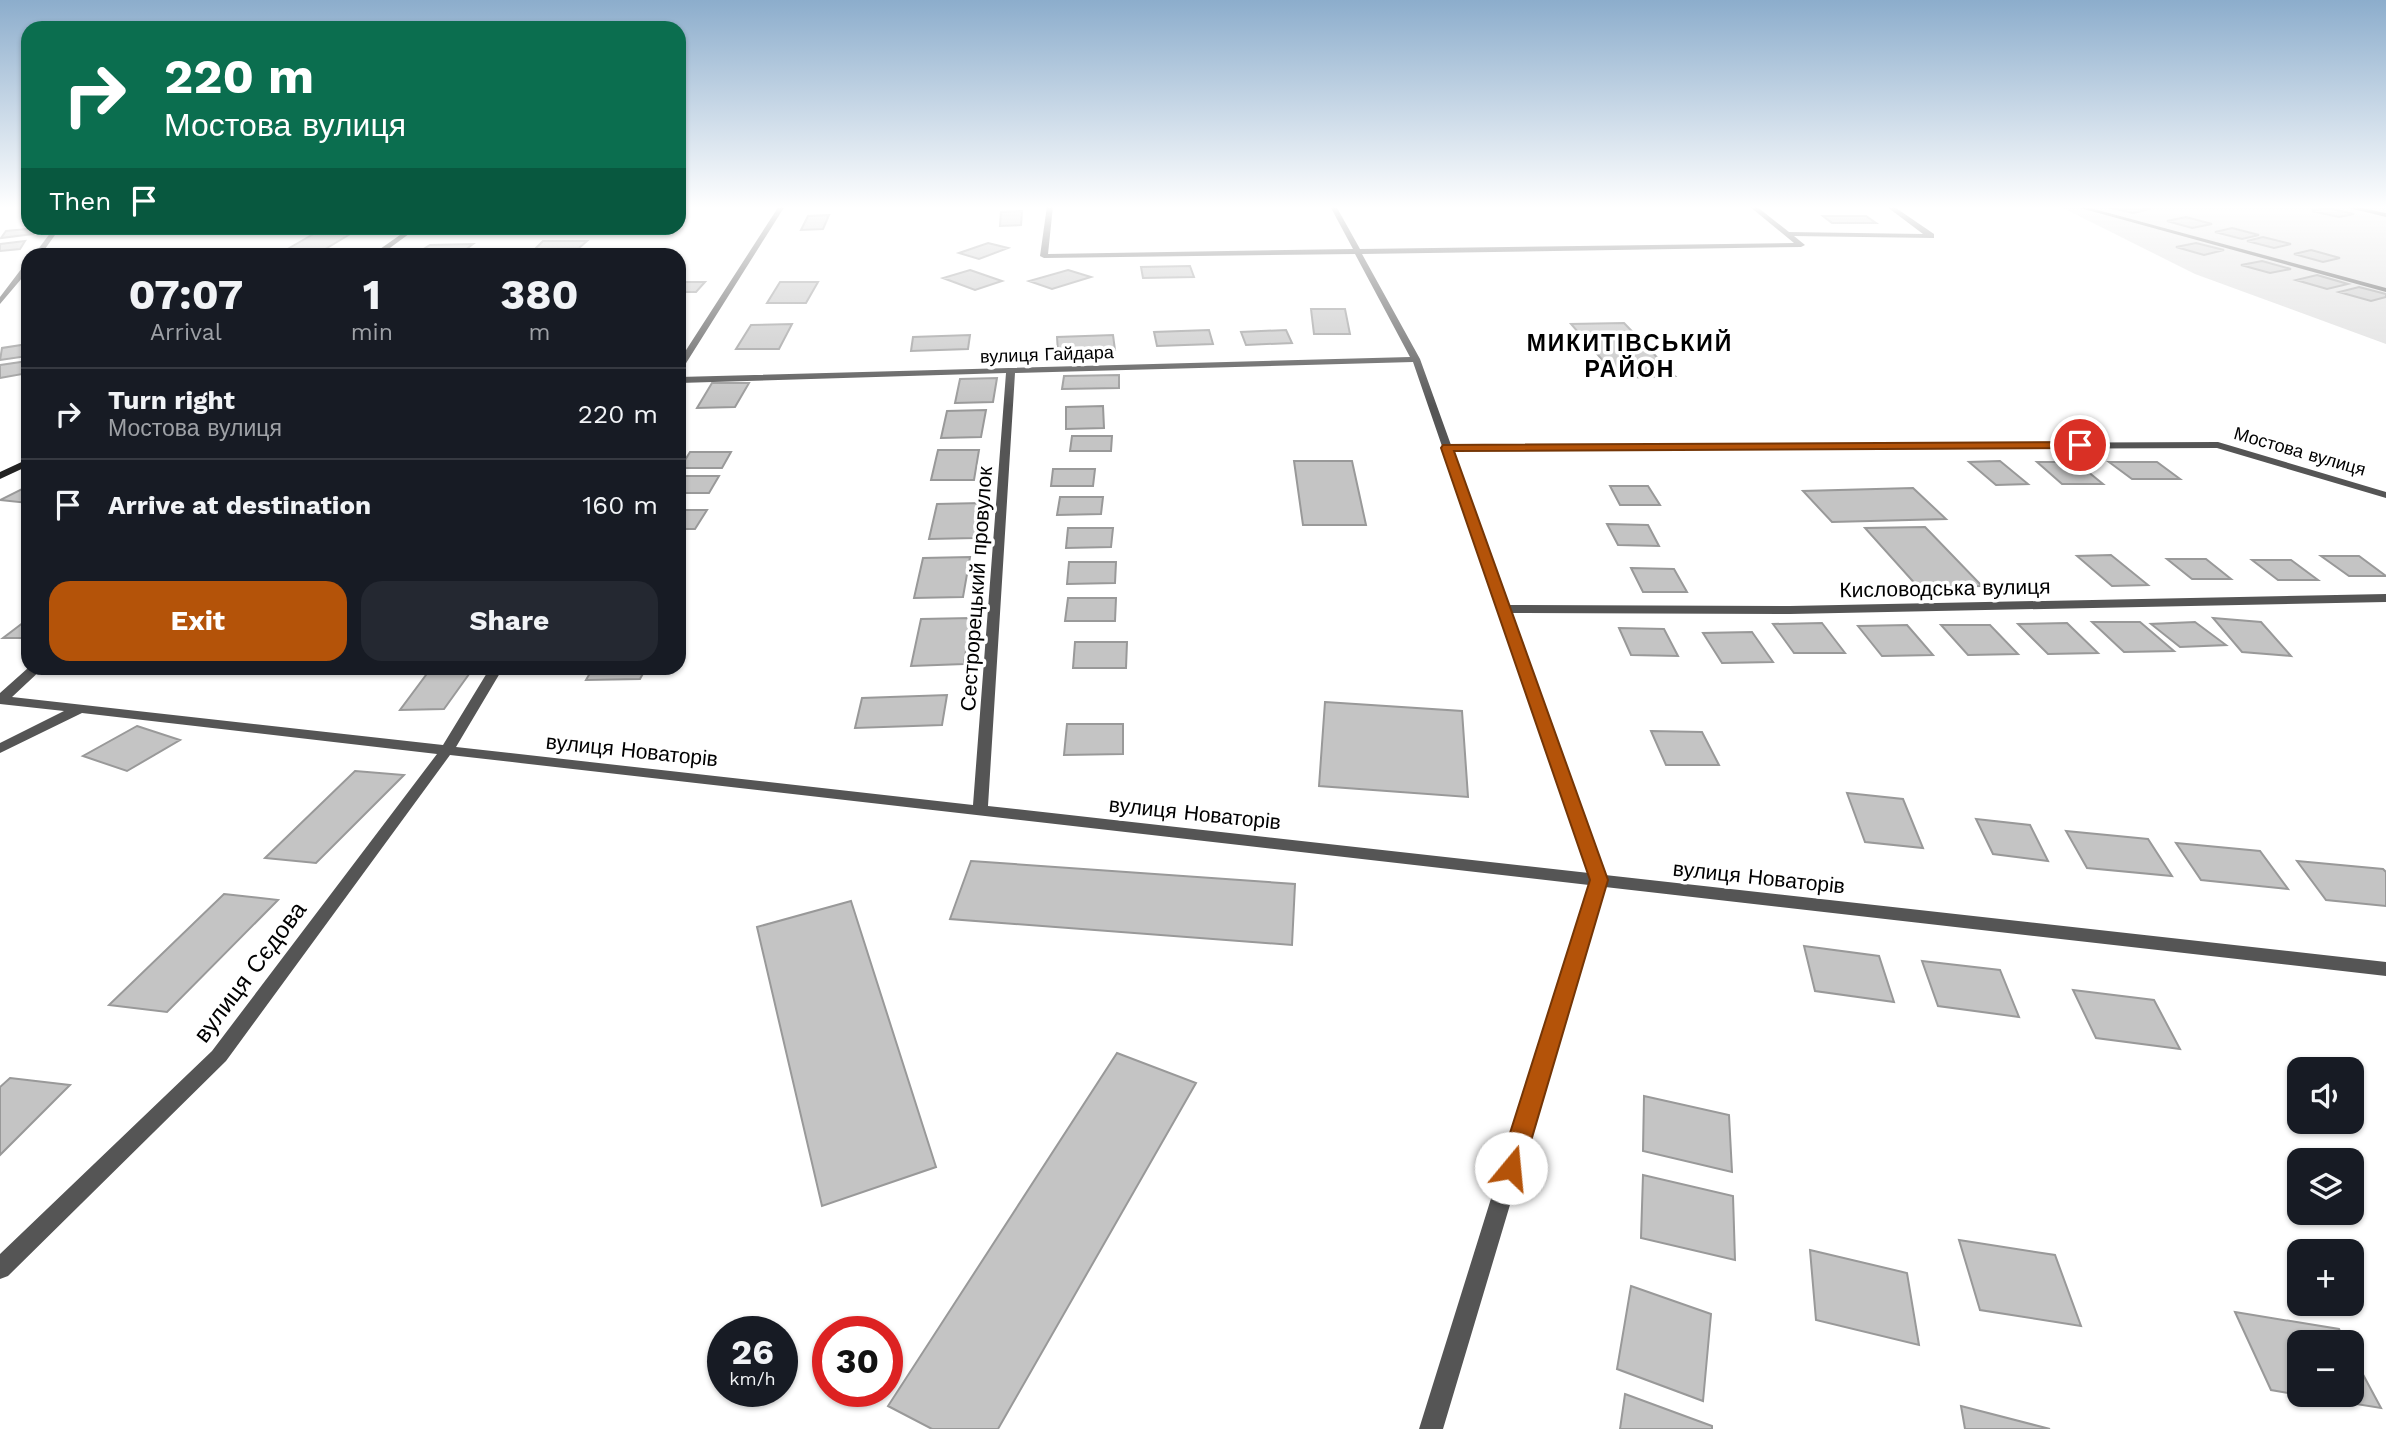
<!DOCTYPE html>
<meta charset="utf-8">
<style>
body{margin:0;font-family:"Work Sans",sans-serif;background:#242831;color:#f1f3f6;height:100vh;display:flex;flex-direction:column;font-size:26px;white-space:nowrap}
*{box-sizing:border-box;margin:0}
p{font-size:23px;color:#9ea1a6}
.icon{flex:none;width:38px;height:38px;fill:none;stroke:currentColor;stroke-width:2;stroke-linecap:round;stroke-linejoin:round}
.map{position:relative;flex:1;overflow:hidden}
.panel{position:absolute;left:21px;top:248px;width:665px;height:427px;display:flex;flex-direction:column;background:#171b24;border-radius:21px;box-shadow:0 2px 5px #0004}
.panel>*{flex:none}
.guide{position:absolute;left:21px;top:21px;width:665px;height:214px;border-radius:21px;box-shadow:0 2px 5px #0004;background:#0b6e4f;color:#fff;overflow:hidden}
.buttons{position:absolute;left:2287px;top:1057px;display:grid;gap:14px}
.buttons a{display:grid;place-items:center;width:77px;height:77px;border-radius:14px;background:#171b24;box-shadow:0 2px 5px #0004;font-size:35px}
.speed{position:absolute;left:707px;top:1316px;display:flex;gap:14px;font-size:35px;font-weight:700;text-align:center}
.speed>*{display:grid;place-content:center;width:91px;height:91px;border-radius:50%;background:#171b24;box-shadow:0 2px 5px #0004;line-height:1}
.speed small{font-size:18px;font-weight:400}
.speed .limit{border:10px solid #d22;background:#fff;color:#111}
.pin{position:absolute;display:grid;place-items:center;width:60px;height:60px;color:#fff;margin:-30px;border:4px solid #fff;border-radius:50%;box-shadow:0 2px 7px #0007}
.me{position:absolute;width:77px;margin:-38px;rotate:17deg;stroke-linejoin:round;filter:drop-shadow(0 0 5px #0008)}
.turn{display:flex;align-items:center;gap:24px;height:147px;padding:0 28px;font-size:32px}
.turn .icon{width:91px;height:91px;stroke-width:2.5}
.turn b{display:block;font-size:49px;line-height:60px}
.then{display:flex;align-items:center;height:66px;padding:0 28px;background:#0003;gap:14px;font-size:26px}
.eta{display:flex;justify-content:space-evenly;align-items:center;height:119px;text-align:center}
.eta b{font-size:42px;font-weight:700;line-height:49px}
.button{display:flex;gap:14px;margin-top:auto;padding:14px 28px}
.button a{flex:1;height:80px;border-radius:21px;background:#b45309;color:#fff;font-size:28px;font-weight:700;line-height:80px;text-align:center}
.button a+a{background:#242831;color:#f1f3f6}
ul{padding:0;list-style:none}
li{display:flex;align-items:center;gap:21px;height:91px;padding:0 28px;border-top:2px solid #363941}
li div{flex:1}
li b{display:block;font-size:26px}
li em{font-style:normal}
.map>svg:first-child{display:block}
.green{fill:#dcdcdc}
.building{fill:#c4c4c4;stroke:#999;stroke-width:2}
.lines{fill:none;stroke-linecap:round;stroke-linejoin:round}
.street{fill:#555;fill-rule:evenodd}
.secondary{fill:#222;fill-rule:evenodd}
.route{fill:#b45309;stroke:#753606;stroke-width:2}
.labels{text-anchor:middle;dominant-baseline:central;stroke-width:7;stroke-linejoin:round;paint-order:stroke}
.far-street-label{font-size:18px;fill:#000;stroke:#fff}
.street-label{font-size:21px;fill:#000;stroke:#fff}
.far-district-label{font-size:23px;font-weight:bold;letter-spacing:2px;fill:#000;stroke:#fff}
.near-street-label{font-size:24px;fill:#000;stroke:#fff}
</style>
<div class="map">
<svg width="2386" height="1429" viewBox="0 0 2386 1429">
<rect width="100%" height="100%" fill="#fff"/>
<!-- green -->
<path class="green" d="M2059,206H2386V344L2195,274Z"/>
<!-- building -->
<path class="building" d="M2103,206H2137L2150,209L2133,213Z
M2327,208L2354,214L2339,217L2312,211Z
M1022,211L1021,225L1000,226L1001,212Z
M829,215L823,229L801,230L808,216Z
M1823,216H1866L1876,223H1832Z
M2186,217L2212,224L2192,228L2167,221Z
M38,228L33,234L1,238L6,231Z
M324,228H360L317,254H279Z
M2232,228L2259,235L2242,239L2215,232Z
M2263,237L2291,244L2274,248L2247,241Z
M25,241L20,249L0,251V244Z
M543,241H587L579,248L535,249Z
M988,243L1008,248L979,259L959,253Z
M2196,243L2224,250L2204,255L2176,247Z
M473,244L464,251L419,252L430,245Z
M2311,250L2340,258L2323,262L2294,254Z
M2262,261L2291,269L2270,273L2241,265Z
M1190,266L1194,277L1143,278L1141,267Z
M970,270L1002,281L975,290L943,278Z
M1068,270L1091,277L1052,289L1029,281Z
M2317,275L2348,284L2327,289L2296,280Z
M679,282H705L696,292H679Z
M780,282H818L806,303H767Z
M2359,287L2386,294V297L2371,301L2339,292Z
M1311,309H1345L1350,334H1314Z
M1624,323L1675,376L1618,378L1571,324Z
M792,324L779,349H736L751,325Z
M1209,330L1213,344L1157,346L1154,332Z
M1286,330L1292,343L1246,345L1241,332Z
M970,335L968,349L911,351L913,337Z
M1113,335L1115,350L1058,352L1057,337Z
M28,344V356L0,360L2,348Z
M28,361V373L0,378V365Z
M1119,375V388L1062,389L1064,376Z
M997,378L993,402L955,403L960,379Z
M712,383H749L735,407L697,408Z
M1103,406L1104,428L1066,429V407Z
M986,410L981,437L941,438L947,411Z
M1072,436H1112L1111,451H1070Z
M938,450H979L974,480H931Z
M690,452H731L722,468H680Z
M1294,461H1352L1366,525H1303Z
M2000,461L2028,484L1996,485L1969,462Z
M2037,462H2076L2103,484H2062Z
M2109,462H2157L2180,479H2132Z
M1053,469H1095L1093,486H1051Z
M679,476H719L709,493H679Z
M28,486V503L0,500Z
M1610,486H1648L1660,505H1620Z
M1913,488L1946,519L1832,522L1803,491Z
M1060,497H1103L1101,514L1057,515Z
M981,503L975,538L929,539L937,504Z
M679,510H707L695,529H679Z
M1607,524L1648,525L1659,546L1618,545Z
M1925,527L1982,586L1918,587L1865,528Z
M1068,528H1113L1111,547L1066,548Z
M2111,555L2148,585L2112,586L2077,556Z
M2321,556H2359L2386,576H2349Z
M970,557L963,597L914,598L923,558Z
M2167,559H2206L2231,579H2192Z
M2252,560H2291L2318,580H2278Z
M1069,562H1116L1115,583L1067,584Z
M1631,568L1674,569L1687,592H1643Z
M1068,598H1116L1115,621H1065Z
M971,618L964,664L911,666L921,619Z
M2213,618L2261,622L2291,656L2242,652Z
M28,619V638H3Z
M2092,622H2140L2174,651L2124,652Z
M2195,622L2226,645L2180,647L2151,624Z
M1822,623L1845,653H1794L1773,624Z
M2067,623L2098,653L2048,654L2018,624Z
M1907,625L1933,655L1882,656L1858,626Z
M1941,625H1990L2018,654L1968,655Z
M1619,628L1664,629L1678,656L1631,655Z
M1752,632L1773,662L1722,663L1703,633Z
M1075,642H1127L1126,668H1073Z
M593,668H646L640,679L586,680Z
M472,670L444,709L400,710L429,671Z
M947,695L942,725L855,728L862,698Z
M1325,702L1462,711L1468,797L1319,786Z
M1067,724H1123V754L1064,755Z
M137,726L180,740L127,771L83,756Z
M1651,731L1702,732L1719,765H1666Z
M355,771L404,775L316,863L265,858Z
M1847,793L1903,799L1923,848L1865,842Z
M1976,819L2030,825L2048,861L1993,854Z
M2066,831L2148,839L2172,876L2087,868Z
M2176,843L2260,851L2288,889L2201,880Z
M971,861L1295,884L1292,945L950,919Z
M2297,861L2383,869L2386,872V906L2326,900Z
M224,894L278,900L167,1012L109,1005Z
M851,901L936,1167L822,1206L757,927Z
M1804,946L1879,956L1894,1002L1815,991Z
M1922,961L2000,970L2019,1017L1938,1006Z
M2073,990L2154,1000L2180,1049L2096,1038Z
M1117,1053L1196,1083L998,1429H932L888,1406Z
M10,1078L70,1085L0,1155V1087Z
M1644,1096L1729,1115L1732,1172L1643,1151Z
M1643,1175L1733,1196L1735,1260L1641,1238Z
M1959,1240L2055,1255L2081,1326L1980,1310Z
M1810,1250L1907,1273L1919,1345L1816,1320Z
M1631,1286L1711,1314L1703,1401L1617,1369Z
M2235,1312L2339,1329L2345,1342H2300V1395L2271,1390Z
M2352,1354L2381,1408L2300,1395H2352Z
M1625,1394L1712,1426V1429H1620Z
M1961,1406L2050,1429H1965Z"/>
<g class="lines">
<!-- street -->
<path class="street" d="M779,206H785L683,368L679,371V361Z
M1047,206H1053L1048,254L1353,249L1330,206H1336L1360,249L1794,243L1749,206H1756L1789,232L1923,234L1886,206H1893L1934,234V238L1794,236L1805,245L1801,247L1362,254L1420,359L1451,445L2218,442L2386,492V498L2217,448L1453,451L1509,605L1790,606L2386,594V602L1790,614L1511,613L1605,875L2386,962V976L1605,887L1443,1429H1419L1589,885L450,755L226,1061L8,1276L0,1279V1254L212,1051L437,754L82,713L0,753V743L64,711L0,704V693L28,668H43L12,697L443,745L490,668H503L456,747L973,805L1006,373L679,383V377L1410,357L1355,254L1044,258L1040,256ZM1413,362L1589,873L988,806L1015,373Z
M2073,206H2083L2386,288V292Z
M2341,206H2352L2386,213V217Z
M54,228H60L40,256H33Z
M25,264H28V271L0,304V297Z"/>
<!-- secondary -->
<path class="secondary" d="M410,228H417L379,256H370Z
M28,459V466L0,479V472Z"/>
</g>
<!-- sky -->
<linearGradient id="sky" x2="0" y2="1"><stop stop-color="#8cadcc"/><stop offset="0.51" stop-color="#fff"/><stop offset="1" stop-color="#fff" stop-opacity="0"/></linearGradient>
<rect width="2386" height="406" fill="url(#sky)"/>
<!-- route -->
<path class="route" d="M2080,442L2086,445L2084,448L1454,451L1608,880L1523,1168L1519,1175L1511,1178L1503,1175L1499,1168L1590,880L1441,448L1443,445Z"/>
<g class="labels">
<!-- far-street labels -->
<g class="far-street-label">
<text transform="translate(1047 354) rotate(-2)">вулиця Гайдара</text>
<text transform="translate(2300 451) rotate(16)">Мостова вулиця</text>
</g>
<!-- street labels -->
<g class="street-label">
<text transform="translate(1945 588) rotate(-1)">Кисловодська вулиця</text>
<text transform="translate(976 589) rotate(-86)">Сестрорецький провулок</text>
<text transform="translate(632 750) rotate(6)">вулиця Новаторів</text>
<text transform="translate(1195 813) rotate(6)">вулиця Новаторів</text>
<text transform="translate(1759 877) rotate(6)">вулиця Новаторів</text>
</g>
<!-- far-district labels -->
<g class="far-district-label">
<text x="1630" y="343">МИКИТІВСЬКИЙ<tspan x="1630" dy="26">РАЙОН</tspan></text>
</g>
<!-- near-street labels -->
<g class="near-street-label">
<text transform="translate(250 972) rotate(-53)">вулиця Сєдова</text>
</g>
</g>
</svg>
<div class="buttons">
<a><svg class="icon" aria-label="sound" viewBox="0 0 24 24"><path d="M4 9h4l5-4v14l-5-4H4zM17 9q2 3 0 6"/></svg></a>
<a><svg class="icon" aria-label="layers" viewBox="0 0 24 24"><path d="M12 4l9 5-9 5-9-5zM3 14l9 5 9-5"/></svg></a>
<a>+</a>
<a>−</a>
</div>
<div class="speed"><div>26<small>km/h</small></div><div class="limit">30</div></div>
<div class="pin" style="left:2080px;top:445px;background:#d93025"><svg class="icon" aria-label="arrive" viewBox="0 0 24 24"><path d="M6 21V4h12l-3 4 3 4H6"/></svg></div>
<svg class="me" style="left:1511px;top:1168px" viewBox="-20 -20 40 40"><circle r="19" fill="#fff"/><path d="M0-13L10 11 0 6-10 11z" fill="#b45309"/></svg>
<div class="guide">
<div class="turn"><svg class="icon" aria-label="right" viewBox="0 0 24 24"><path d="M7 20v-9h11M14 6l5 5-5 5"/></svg><div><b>220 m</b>Мостова вулиця</div></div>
<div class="then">Then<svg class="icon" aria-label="arrive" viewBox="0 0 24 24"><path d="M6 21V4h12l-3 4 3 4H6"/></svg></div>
</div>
<section class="panel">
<div class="eta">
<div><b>07:07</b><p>Arrival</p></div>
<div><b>1</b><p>min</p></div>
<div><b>380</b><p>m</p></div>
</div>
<ul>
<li><svg class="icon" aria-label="right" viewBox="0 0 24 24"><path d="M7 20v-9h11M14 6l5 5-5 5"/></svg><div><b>Turn right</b><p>Мостова вулиця</p></div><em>220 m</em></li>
<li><svg class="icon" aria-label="arrive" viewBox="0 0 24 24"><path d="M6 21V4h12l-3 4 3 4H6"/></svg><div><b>Arrive at destination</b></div><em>160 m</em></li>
</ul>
<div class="button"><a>Exit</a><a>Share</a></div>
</section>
</div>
